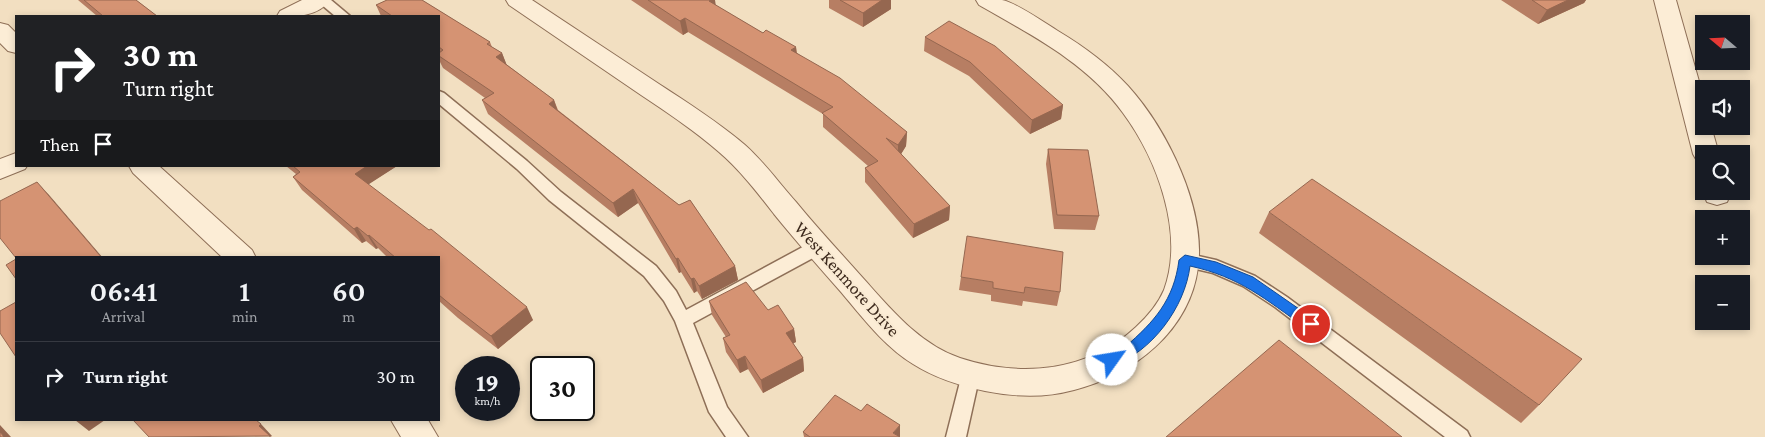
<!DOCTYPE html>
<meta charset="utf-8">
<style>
body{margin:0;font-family:"Crimson Pro",serif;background:#20242c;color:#f1f3f6;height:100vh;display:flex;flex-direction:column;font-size:19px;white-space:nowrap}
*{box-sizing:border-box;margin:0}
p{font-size:16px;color:#9ea1a6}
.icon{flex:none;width:28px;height:28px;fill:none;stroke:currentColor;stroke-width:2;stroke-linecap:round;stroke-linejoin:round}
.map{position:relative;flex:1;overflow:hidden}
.side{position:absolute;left:15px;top:256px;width:425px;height:165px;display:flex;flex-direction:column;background:#171b24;border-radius:0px;box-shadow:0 2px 8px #0003}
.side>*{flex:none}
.hud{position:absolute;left:15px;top:15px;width:425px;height:152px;border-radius:0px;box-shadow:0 2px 8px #0003;background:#202124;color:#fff;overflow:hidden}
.needle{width:32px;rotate:289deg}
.tools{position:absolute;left:1695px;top:15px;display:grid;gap:10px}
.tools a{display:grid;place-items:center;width:55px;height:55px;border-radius:0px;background:#171b24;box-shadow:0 2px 8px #0003;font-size:25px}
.speed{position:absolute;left:455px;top:356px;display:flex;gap:10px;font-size:25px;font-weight:700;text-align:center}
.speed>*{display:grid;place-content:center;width:65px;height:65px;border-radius:50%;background:#171b24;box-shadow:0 2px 8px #0003;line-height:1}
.speed small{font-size:12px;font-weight:400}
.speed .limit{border:2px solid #111;border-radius:8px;background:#fff;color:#111}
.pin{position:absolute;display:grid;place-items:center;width:42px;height:42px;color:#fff;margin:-21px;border:2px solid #fff;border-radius:50%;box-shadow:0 1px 5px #0007}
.me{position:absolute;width:55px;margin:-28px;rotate:58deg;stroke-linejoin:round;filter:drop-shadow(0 0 4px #0008)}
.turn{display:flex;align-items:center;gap:18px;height:105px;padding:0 25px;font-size:22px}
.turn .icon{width:65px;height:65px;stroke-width:2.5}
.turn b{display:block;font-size:35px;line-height:42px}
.then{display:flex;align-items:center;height:48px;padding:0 25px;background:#0003;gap:10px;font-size:19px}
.eta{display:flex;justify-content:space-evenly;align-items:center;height:85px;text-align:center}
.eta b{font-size:30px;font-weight:600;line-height:35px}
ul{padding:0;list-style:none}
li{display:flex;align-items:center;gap:15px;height:70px;padding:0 25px;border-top:1px solid #363941}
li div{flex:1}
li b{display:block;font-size:19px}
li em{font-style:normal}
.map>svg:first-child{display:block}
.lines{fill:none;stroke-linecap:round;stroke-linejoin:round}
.lane-casing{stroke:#8e6f57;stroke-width:3}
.street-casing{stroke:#8e6f57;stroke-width:2}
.lane{fill:#fcedd6;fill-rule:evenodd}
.street{fill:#fcedd6;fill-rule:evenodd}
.wall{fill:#b77e63}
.shaded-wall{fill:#956750}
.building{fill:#d59373;stroke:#956750}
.route{fill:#1a73e8;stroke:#114b97}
.labels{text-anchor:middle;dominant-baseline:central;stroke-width:4;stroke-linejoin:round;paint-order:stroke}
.street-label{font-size:18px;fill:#3c291c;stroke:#f9ead2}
</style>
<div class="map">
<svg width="1765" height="437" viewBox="0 0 1765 437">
<rect width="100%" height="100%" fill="#f2dfc1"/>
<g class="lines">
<!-- lane casing -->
<g class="lane-casing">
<path id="lane" d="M316,0H331L350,16H335Z
M439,91L444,93L527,161L561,192L656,266L676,291L686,310L812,242L818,241L824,242L826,247L824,252L693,323L727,407L748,437H726L709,412L675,321L664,301L644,276L549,200L517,169L439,104Z
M1185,253L1216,260L1255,276L1287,297L1467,431L1470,437H1445L1275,307L1243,286L1213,273L1179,265L1177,260L1179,255Z
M971,366L978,368L980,374L966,437H946L962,374L964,368Z"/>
</g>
<!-- street casing -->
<g class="street-casing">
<path id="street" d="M302,0H330C318,17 295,17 277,16L280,11Z
M506,0H532C574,28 617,56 659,84C688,103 718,122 745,145C764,162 779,183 796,202C817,228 840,252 862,277C890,308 919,344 960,358C1021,378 1088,372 1136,327C1147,317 1158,304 1164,290C1185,233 1157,159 1123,113C1087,63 1031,35 979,5L976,0C984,0 994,0 1002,0C1015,2 1045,23 1058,31C1083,46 1108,64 1128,86C1167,129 1206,208 1198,267C1190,331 1133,375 1074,390C1045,398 1015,397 985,391C961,386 935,378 913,364C884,346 863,318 841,292C818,266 796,241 774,214C757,192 740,170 719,152C695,131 668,113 641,95C597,65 553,35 509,5Z
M1654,0H1676L1704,99V126H1711L1719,154H1704V163L1697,161L1693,154Z
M0,23L8,25L16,33V53L8,51L0,43Z
M16,153V166H27L25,169L0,179V159Z
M129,166H159L252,250L256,258H223L133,173Z
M1704,189V191H1729L1730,195L1727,202L1717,205L1707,202L1704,195Z
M391,420H428L438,437H401Z"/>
</g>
<!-- lane -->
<use href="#lane" class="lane"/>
<!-- street -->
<use href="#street" class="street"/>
</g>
<!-- wall -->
<path class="wall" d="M78,0H136L157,16H97Z
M387,0H422L490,42L492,47L502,53L506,64L554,100L558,110L679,205L690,200L735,266L738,280L702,299L697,291L694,293L681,272L679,273L638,203L618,217L488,114L482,100L485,98L443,68L439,60V16H381L376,5Z
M631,0H715V5L763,33L796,47L797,53L907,132L906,146L901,154L950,206L949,220L913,238L865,182V168L868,166L823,127V114L688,32L683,35Z
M829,0H891V9L863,27L829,8Z
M1501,0H1586L1584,3L1538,24Z
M925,37L1063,105L1061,119L1030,134L969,76L924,51Z
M1048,149L1099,216L1095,230L1054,229L1046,164Z
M286,166H397L368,184L533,320L498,349L458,318L439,301V258H388L378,248L376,249L366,241L362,243L302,190L293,177L296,174Z
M1269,212L1539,405L1521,423L1259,233Z
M961,277L1060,292L1057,306L1023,301L1022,306L991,301V295L959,290Z
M709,301L768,310L794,329L796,342L793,343L803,358L804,371L763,393L748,369L740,373L726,352L723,338L726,337L712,315Z
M803,432L900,437H804Z"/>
<!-- shaded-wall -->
<path class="shaded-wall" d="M712,0H715L717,13L709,1Z
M882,0H891V9L863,27V13Z
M1568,0H1586L1584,3L1538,24L1547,10Z
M685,18L688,32L683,35L680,21Z
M796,47L797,61L791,50Z
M502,53L508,68L496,57Z
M554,100L559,115L549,104Z
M1063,105L1061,119L1030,134L1032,120Z
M907,132L906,146L898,159V145Z
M367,166H397L363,188L355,174Z
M37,182L50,196L103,258H102Z
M633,189L638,203L618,217L613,203Z
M950,206L949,220L913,238L914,224Z
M357,227L366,241L362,243L354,229Z
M369,235L378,248L376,249L368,236Z
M678,258L681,272L679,273L676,259Z
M735,266L738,280L702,299L699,286Z
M694,278L697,291L694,293L691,279Z
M527,307L533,320L498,349L491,336Z
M794,329L796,342L788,346L786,333Z
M745,356L748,369L740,373L737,360Z
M803,358L804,371L763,393L761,380Z
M75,420H105L89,431Z
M261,424L272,436L270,437L259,426Z
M0,425L11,437H4L0,432Z
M900,425V437L893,433Z"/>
<!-- building -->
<path class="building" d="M84,0H136L157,16H103Z
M387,0H422L490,42L487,44L502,53L496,57L554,100L549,104L679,205L690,200L735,266L699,286L694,278L691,279L678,258L676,259L633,189L613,203L482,100L494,93L439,56V53L443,50L439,47V16H392L376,5Z
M648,0H712L709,1L763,33L766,30L796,47L791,50L840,78L907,132L898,145L886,138L950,206L914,224L865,168L878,161L822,113L833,107L685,18L680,21Z
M840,0H882L863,13Z
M1532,0H1568L1547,10Z
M949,21L995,46L1063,105L1032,120L970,62L925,37Z
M1048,149L1088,150L1099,216L1057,215Z
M293,166H367L355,174L429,230L431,229L527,307L491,336L451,305L439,295V258H396L369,235L368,236L357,227L354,229L293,177L300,172Z
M1312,179L1582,359L1539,405L1269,212Z
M37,182L102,258H16L0,238V201Z
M967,236L1063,252L1060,292L1025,287L1024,293L993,288V282L961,277Z
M16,259V279L6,265Z
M746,282L768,310L778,305L794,329L786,333L803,358L761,380L745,356L737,360L723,338L730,335L709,301Z
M16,302V357L0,333V311Z
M1279,340L1402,437H1166Z
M835,395L861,411L867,404L900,425L893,433L900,437H810L803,432Z
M133,420H256L261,424L259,426L270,436L149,437Z
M0,432L4,437H0Z"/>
<!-- route -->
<path class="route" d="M1185,255L1216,262L1253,277L1315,320L1317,324L1315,328H1306C1265,299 1240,277 1190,266C1185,307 1152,352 1112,366L1108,364L1106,360C1109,353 1119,352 1125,347C1154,322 1174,300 1179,260Z"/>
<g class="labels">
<!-- street labels -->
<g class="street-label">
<text transform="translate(847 279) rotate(48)">West Kenmore Drive</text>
</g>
</g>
</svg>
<div class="tools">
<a><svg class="needle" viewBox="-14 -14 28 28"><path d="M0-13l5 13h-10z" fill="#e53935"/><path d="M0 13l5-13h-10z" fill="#9ea1a6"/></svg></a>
<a><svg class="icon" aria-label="sound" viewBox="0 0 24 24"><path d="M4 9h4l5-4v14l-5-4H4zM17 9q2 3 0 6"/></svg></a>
<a><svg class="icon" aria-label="search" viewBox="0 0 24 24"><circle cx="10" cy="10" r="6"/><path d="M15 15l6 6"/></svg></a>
<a>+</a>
<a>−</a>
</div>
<div class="speed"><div>19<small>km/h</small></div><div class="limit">30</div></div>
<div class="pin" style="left:1311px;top:324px;background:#d93025"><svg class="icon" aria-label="arrive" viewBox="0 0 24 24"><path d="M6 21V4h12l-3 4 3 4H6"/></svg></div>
<svg class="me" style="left:1112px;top:360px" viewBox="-20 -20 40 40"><circle r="19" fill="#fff"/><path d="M0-13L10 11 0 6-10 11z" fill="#1a73e8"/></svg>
<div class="hud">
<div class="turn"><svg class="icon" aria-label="right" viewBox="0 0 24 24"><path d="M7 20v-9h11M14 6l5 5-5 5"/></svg><div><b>30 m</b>Turn right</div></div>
<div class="then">Then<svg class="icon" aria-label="arrive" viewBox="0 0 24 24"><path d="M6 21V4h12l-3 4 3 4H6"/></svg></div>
</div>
<section class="side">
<div class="eta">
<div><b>06:41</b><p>Arrival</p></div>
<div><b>1</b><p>min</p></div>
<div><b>60</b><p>m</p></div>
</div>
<ul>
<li><svg class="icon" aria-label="right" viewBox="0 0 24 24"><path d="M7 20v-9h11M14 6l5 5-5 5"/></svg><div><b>Turn right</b></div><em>30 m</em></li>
</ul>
</section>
</div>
